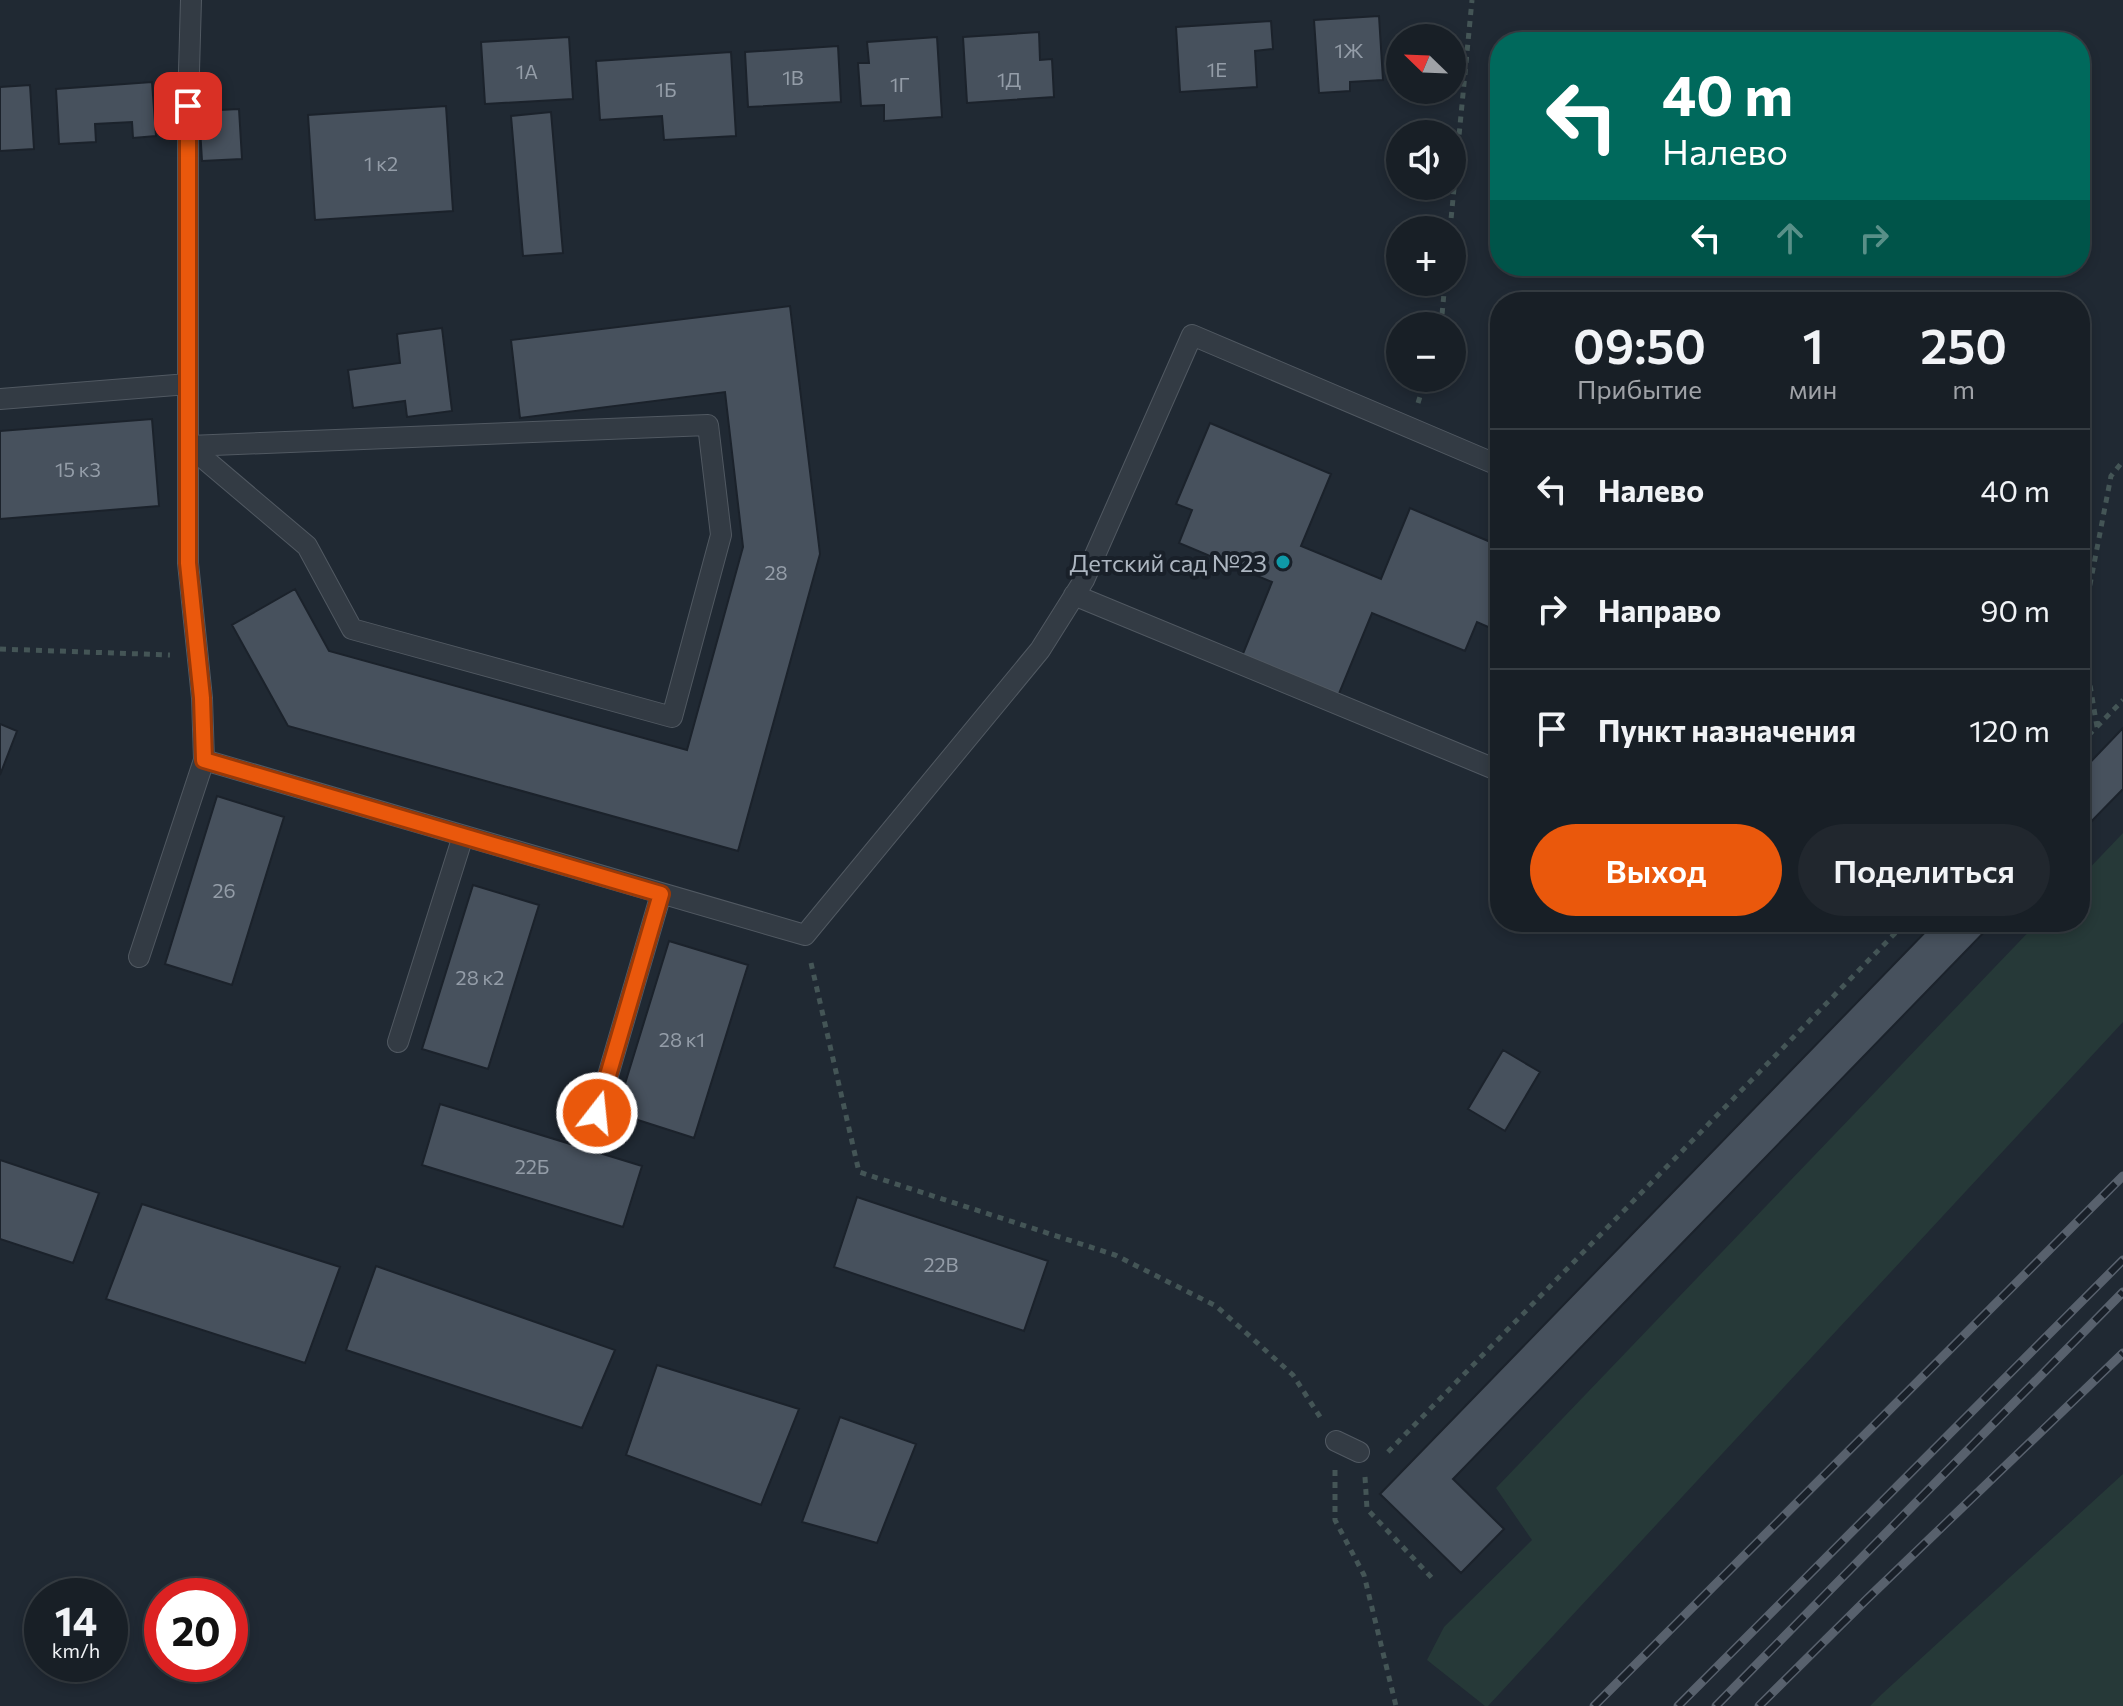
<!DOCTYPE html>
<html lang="ru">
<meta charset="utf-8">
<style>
body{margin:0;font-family:Commissioner,sans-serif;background:#21272e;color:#f1f3f6;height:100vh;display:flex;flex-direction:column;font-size:30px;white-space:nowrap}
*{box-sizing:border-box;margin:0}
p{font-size:26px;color:#9fa2a7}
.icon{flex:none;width:44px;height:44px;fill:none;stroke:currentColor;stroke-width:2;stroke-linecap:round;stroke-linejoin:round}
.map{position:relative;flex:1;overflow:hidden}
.sheet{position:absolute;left:1490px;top:292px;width:600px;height:640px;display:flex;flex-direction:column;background:#181f26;border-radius:32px;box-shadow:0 4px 12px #0003,0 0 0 2px #363d43}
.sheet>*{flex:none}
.top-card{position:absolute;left:1490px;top:32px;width:600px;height:244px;border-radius:32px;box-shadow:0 4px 12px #0003,0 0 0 2px #363d43;background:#00695c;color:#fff;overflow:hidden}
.needle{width:52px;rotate:293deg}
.controls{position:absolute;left:1386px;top:24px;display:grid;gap:16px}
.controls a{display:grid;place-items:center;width:80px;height:80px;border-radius:50%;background:#181f26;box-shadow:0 4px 12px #0003,0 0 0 2px #363d43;font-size:40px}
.speed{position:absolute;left:24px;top:1578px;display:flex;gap:16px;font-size:40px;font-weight:700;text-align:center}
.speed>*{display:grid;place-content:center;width:104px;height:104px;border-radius:50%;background:#181f26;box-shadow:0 4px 12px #0003,0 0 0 2px #363d43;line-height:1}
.speed small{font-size:20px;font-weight:400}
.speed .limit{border:12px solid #d22;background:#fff;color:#111}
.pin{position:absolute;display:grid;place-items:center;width:68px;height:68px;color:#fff;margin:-34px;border-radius:16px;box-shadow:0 4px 12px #0006}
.me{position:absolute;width:88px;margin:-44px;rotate:16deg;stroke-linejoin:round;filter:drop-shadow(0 0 6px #0008)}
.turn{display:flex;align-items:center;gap:28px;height:168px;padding:0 40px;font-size:36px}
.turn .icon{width:104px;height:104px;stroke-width:2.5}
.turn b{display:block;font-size:56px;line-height:68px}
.lanes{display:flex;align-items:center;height:76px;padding:0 40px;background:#0003;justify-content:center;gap:40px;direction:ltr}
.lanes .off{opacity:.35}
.eta{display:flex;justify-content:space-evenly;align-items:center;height:136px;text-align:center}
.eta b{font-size:48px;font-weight:600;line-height:56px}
.primary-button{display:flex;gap:16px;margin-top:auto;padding:16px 40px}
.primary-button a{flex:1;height:92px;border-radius:48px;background:#ea580c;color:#fff;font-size:32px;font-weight:600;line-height:92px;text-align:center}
.primary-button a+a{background:#21272e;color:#f1f3f6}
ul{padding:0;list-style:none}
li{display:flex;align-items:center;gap:24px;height:120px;padding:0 40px;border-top:2px solid #363d43}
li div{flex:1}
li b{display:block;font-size:30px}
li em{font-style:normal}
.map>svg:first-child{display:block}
.green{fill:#263938}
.building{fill:#47515d;stroke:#1b222b;stroke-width:2}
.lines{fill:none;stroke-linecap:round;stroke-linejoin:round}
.lane-casing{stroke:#515962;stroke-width:22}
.path{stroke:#445556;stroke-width:5;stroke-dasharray:6 6;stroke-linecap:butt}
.lane{stroke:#333b44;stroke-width:20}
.rail-casing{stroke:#58616d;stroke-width:9}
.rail{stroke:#192029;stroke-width:6;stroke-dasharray:18;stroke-linecap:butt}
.route-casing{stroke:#983908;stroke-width:20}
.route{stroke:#ea580c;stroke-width:14}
.culture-dot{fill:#0f9aa8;stroke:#192029;stroke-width:3}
.labels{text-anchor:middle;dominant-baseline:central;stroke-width:8;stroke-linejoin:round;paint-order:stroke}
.number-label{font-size:20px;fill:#949da8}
.poi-label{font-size:24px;fill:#adb6c1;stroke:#192029;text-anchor:end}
</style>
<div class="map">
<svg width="2123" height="1706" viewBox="0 0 2123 1706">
<rect width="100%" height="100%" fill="#202933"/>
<!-- green -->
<path class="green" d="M2123,833V1022L1488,1706H1485L1427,1660L1444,1627L1532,1540L1496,1488L2038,922H2080V878Z
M2123,1474V1706H1870L1882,1694Z"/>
<!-- building -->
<path class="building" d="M1379,16L1383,80L1350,82V91L1319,93L1314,20Z
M1271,21L1273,49L1255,51L1257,87L1180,92L1176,27Z
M1039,32L1040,60L1052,59L1054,97L967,103L963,37Z
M569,37L573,99L485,104L481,42Z
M937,37L942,117L884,121V105L861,106L858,63H869L867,42Z
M838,46L841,102L748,107L745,52Z
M731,52L736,136L664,140L662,116L600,120L596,61Z
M152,82L156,136L133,138L132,122L95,124L96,142L59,144L56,89Z
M30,85L34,149L0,151V87Z
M446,106L453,211L315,220L308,115Z
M239,109L242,159L202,161L199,111Z
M551,112L563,253L523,256L511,116Z
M790,306L820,554L738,851L288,726L232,625L295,589L329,651L687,750L743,547L725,392L520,418L511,340Z
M442,328L452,411L407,417L405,401L353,408L348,370L400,363L397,334Z
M152,419L159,506L0,519V431Z
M1210,423L1331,474L1301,546L1381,579L1410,508L1500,546V618L1495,630L1477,622L1465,651L1372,613L1336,701L1240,661L1272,582L1179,543L1192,510L1176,504Z
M0,724L17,731L0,775Z
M2123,728V789L2080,833V773Z
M217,796L284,817L232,985L165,964Z
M473,885L539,905L488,1069L422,1049Z
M1935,922H1994L1453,1479L1504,1529L1461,1573L1380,1494Z
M669,941L748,965L694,1138L616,1113Z
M1503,1050L1540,1072L1505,1131L1468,1109Z
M440,1104L642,1166L623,1227L422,1165Z
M0,1160L99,1193L73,1263L0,1239Z
M857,1197L1048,1261L1024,1331L834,1267Z
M142,1204L340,1267L305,1363L106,1299Z
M376,1266L615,1350L582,1428L346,1350Z
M657,1365L799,1409L761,1505L626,1455Z
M840,1417L916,1444L877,1543L802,1522Z"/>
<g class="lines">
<!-- lane casing -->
<g class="lane-casing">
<path id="lane" d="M191,0L188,106V563L202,698L204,760L805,935L1040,650L1084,580L1192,335L1500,466
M0,399L188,384
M708,425L721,535L672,717L352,629L307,546L189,446Z
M1074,595L1497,770L1500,765
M139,957L204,760
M398,1042L463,836
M597,1113L661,894
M1336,1441L1359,1452"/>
</g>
<!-- path -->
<path class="path" d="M1450,230L1472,0
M1441,326L1445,282
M1418,403L1426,378
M0,649L170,655
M2097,727L2081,631L2111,476L2123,461
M2080,744L2123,700
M811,963L859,1172L1115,1255L1216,1306L1293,1375L1322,1420
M1388,1452L1906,922
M1335,1470V1520L1364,1575L1396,1706
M1365,1477L1367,1509L1432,1578"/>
<!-- lane -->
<use href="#lane" class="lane"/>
<!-- rail casing -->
<g class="rail-casing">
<path id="rail" d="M1594,1706L2123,1176
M1678,1706L2123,1260
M1716,1706L2123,1292
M1759,1706L1867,1599L2123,1353"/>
</g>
<!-- rail -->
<use href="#rail" class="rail"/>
</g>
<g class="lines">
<!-- route casing -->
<g class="route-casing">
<path id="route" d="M188,106V563L202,698L204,760L661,894L597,1113"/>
</g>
<!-- route -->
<use href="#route" class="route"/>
</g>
<!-- markers -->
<circle class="culture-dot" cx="1283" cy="562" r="8"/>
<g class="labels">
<!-- number labels -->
<g class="number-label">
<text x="1349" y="50">1Ж</text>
<text x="1217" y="69">1Е</text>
<text x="527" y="71">1А</text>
<text x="793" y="77">1В</text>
<text x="1009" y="79">1Д</text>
<text x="900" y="84">1Г</text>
<text x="666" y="89">1Б</text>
<text x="381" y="163">1 к2</text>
<text x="78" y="469">15 к3</text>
<text x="776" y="572">28</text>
<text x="224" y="890">26</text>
<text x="480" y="977">28 к2</text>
<text x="682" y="1039">28 к1</text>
<text x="532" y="1166">22Б</text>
<text x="941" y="1264">22В</text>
</g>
<!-- poi labels -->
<g class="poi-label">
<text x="1267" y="562">Детский сад №23</text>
</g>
</g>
</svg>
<div class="controls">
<a><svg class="needle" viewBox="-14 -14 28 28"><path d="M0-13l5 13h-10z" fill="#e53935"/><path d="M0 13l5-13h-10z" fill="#9fa2a7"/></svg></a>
<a><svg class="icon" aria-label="sound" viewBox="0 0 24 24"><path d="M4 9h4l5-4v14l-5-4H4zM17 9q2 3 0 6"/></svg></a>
<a>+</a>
<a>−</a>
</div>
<div class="speed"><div>14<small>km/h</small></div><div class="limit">20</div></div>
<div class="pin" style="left:188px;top:106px;background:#d93025"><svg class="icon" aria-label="arrive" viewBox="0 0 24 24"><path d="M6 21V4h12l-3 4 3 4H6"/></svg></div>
<svg class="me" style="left:597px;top:1113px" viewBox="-20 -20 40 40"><circle r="17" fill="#ea580c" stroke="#fff" stroke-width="3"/><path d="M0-11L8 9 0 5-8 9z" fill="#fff"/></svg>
<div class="top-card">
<div class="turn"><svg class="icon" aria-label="left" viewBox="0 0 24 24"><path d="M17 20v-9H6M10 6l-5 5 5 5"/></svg><div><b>40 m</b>Налево</div></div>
<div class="lanes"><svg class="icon" aria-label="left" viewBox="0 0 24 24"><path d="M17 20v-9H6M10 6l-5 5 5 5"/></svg><svg class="icon off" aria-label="ahead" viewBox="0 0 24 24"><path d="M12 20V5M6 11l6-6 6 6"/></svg><svg class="icon off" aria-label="right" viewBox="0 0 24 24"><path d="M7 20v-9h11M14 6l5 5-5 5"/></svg></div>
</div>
<section class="sheet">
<div class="eta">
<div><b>09:50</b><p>Прибытие</p></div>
<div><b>1</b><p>мин</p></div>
<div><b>250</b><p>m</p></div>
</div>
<ul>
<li><svg class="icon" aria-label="left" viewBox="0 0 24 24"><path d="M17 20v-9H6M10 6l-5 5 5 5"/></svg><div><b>Налево</b></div><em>40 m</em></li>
<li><svg class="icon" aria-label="right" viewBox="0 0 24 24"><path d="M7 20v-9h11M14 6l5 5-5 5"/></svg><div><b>Направо</b></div><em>90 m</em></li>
<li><svg class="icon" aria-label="arrive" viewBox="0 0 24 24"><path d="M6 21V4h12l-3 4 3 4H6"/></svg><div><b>Пункт назначения</b></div><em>120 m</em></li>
</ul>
<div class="primary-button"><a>Выход</a><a>Поделиться</a></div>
</section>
</div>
